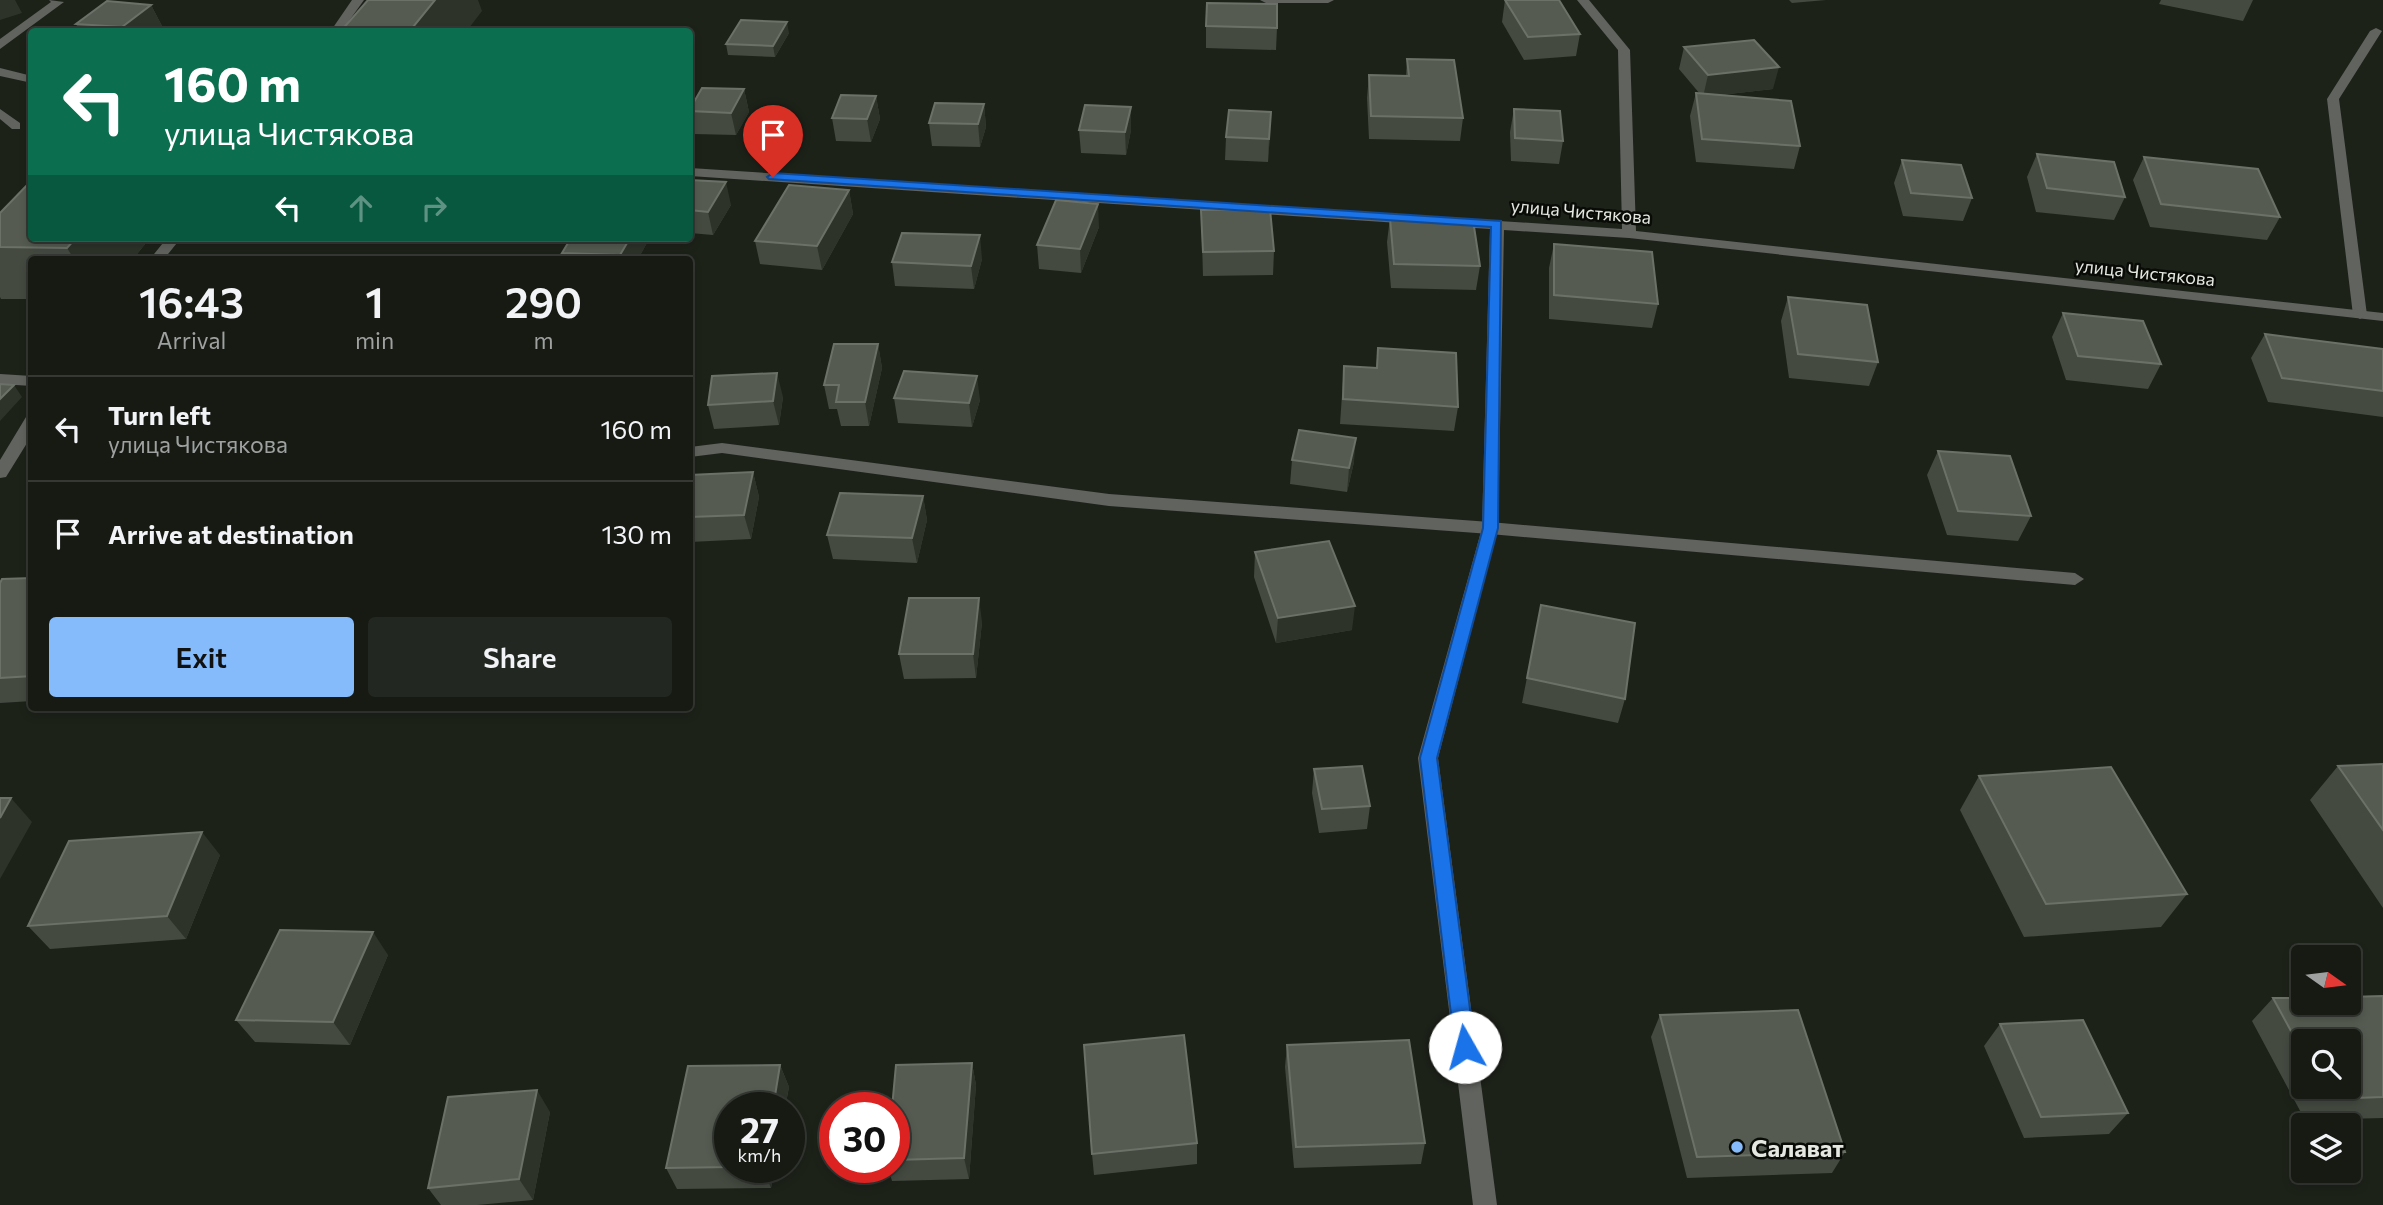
<!DOCTYPE html>
<meta charset="utf-8">
<style>
body{margin:0;font-family:Commissioner,sans-serif;background:#232721;color:#f1f3f6;height:100vh;display:flex;flex-direction:column;font-size:26px;white-space:nowrap}
*{box-sizing:border-box;margin:0}
p{font-size:23px;color:#9ea1a0}
.icon{flex:none;width:38px;height:38px;fill:none;stroke:currentColor;stroke-width:2;stroke-linecap:round;stroke-linejoin:round}
.map{position:relative;flex:1;overflow:hidden}
.sheet{position:absolute;left:28px;top:256px;width:665px;height:455px;display:flex;flex-direction:column;background:#161a13;border-radius:7px;box-shadow:0 4px 10px #0003,0 0 0 2px #353833}
.sheet>*{flex:none}
.hud{position:absolute;left:28px;top:28px;width:665px;height:214px;border-radius:7px;box-shadow:0 4px 10px #0003,0 0 0 2px #353833;background:#0b6e4f;color:#fff;overflow:hidden}
.needle{width:46px;rotate:104deg}
.controls{position:absolute;left:2291px;top:945px;display:grid;gap:14px}
.controls a{display:grid;place-items:center;width:70px;height:70px;border-radius:7px;background:#161a13;box-shadow:0 4px 10px #0003,0 0 0 2px #353833;font-size:35px}
.speed{position:absolute;left:714px;top:1092px;display:flex;gap:14px;font-size:35px;font-weight:700;text-align:center}
.speed>*{display:grid;place-content:center;width:91px;height:91px;border-radius:50%;background:#161a13;box-shadow:0 4px 10px #0003,0 0 0 2px #353833;line-height:1}
.speed small{font-size:18px;font-weight:400}
.speed .limit{border:10px solid #d22;background:#fff;color:#111}
.pin{position:absolute;display:grid;place-items:center;width:60px;height:60px;color:#fff;margin:-72px -30px;border-radius:50% 50% 50% 0;rotate:-45deg;box-shadow:0 0 7px #0007}
.pin .icon{rotate:45deg}
.me{position:absolute;width:77px;margin:-38px;rotate:353deg;stroke-linejoin:round;filter:drop-shadow(0 0 5px #0008)}
.turn{display:flex;align-items:center;gap:24px;height:147px;padding:0 21px;font-size:32px}
.turn .icon{width:91px;height:91px;stroke-width:2.5}
.turn b{display:block;font-size:49px;line-height:60px}
.lanes{display:flex;align-items:center;height:66px;padding:0 21px;background:#0003;justify-content:center;gap:35px;direction:ltr}
.lanes .off{opacity:.35}
.eta{display:flex;justify-content:space-evenly;align-items:center;height:119px;text-align:center}
.eta b{font-size:42px;font-weight:600;line-height:49px}
.action{display:flex;gap:14px;margin-top:auto;padding:14px 21px}
.action a{flex:1;height:80px;border-radius:7px;background:#86bbfb;color:#111;font-size:28px;font-weight:600;line-height:80px;text-align:center}
.action a+a{background:#232721;color:#f1f3f6}
ul{padding:0;list-style:none}
li{display:flex;align-items:center;gap:21px;height:105px;padding:0 21px;border-top:2px solid #353833}
li div{flex:1}
li b{display:block;font-size:26px}
li em{font-style:normal}
.map>svg:first-child{display:block}
.lines{fill:none;stroke-linecap:round;stroke-linejoin:round}
.lane{fill:#61635f;fill-rule:evenodd}
.street{fill:#61635f;fill-rule:evenodd}
.wall{fill:#444a40;fill-rule:evenodd}
.shaded-wall{fill:#2d3329}
.building{fill:#555b51;stroke:#6c7168;stroke-width:2}
.route{fill:#1a73e8;stroke:#114b97;stroke-width:2}
.poi-dot{fill:#86bbfb;stroke:#090b07;stroke-width:2.5}
.labels{text-anchor:middle;dominant-baseline:central;stroke-width:5;stroke-linejoin:round;paint-order:stroke}
.far-street-label{font-size:18px;fill:#e4e8e1;stroke:#090b07}
.near-poi-label{font-size:24px;font-weight:bold;fill:#e4e8e1;stroke:#090b07;text-anchor:start}
</style>
<div class="map">
<svg width="2383" height="1205" viewBox="0 0 2383 1205">
<rect width="100%" height="100%" fill="#1d2219"/>
<g class="lines">
<!-- lane -->
<path class="lane" d="M49,0L64,2L0,49V39L51,2Z
M1260,0H1334L1328,3H1266Z
M2376,28L2382,31L2339,99L2367,315L2360,319L2353,315L2327,99L2370,31Z
M0,68L32,76V83L0,76Z
M0,109L20,123V129H12L0,119Z
M0,374L32,376V386L0,384Z
M722,443L1109,494L1490,522L2075,573L2084,579L2075,585L1490,534L1109,506L722,453L690,457V447Z"/>
<!-- street -->
<path class="street" d="M352,0H364L341,32H330Z
M1577,0H1589L1630,50L1636,231L2383,313V321L1629,238L1504,230L1498,528L1438,758L1497,1205H1473L1418,758L1482,528L1490,229L690,176V168L1622,229L1618,50Z
M167,238H181L164,259H150Z
M32,416V435L6,477L0,478V460L26,417Z"/>
</g>
<!-- wall -->
<path class="wall" d="M1505,0L1580,34L1576,56L1524,60L1502,22Z
M1789,0H1826L1792,3Z
M2161,0H2253L2243,21L2159,4Z
M151,5L162,26L155,32H80L76,24Z
M1206,26L1277,28L1276,50L1206,48Z
M789,33L775,57L728,55L726,44Z
M1684,47L1773,89L1720,95L1800,146L1794,169L1696,162L1690,116L1696,93L1700,94L1679,69Z
M1407,59L1463,118L1460,141L1369,139L1367,98L1369,75L1406,76Z
M744,89L749,112L736,135L694,134L690,115V109Z
M876,96L880,119L871,142L836,141L832,118Z
M984,104L986,127L980,147L932,146L929,123Z
M1131,107V130L1126,155L1081,153L1079,130Z
M1514,109L1563,141L1559,164L1511,161L1510,132Z
M1270,134L1268,162L1225,160L1226,137Z
M2037,154L2125,197L2114,220L2036,212L2027,177Z
M2144,157L2280,217L2267,240L2150,227L2133,180Z
M1902,160L1972,198L1963,221L1903,216L1894,183Z
M690,180L731,205L713,235L690,233Z
M849,190L853,214L822,270L760,264L755,241Z
M1201,210L1274,251L1273,275L1203,276Z
M0,213L32,238H150L133,259H32V299H1L0,297Z
M1390,218L1480,266L1476,290L1391,288L1387,242Z
M1099,227L1081,273L1039,269L1037,245Z
M475,238H508L505,241Z
M648,241L638,259H564L562,253Z
M1554,244L1658,304L1652,328L1549,319V268Z
M982,259L974,289L895,286L892,262Z
M1788,297L1878,362L1869,386L1789,378L1781,321Z
M2063,313L2161,364L2148,389L2066,380L2052,337Z
M2265,334L2383,349V417L2268,402L2251,358Z
M878,344L882,368L869,426H841L837,409H829L824,385Z
M1378,348L1458,407L1454,431L1340,424L1344,366L1376,368Z
M783,397L779,425L714,429L708,405Z
M894,398L980,400L972,427L898,423Z
M1938,451L2031,516L2018,541L1947,535L1927,475Z
M1292,460L1354,462L1347,492L1290,484Z
M753,472L759,497L751,539L690,542V475Z
M923,496L927,520L917,563L833,559L827,535Z
M1255,552L1352,630L1276,643L1254,577Z
M32,578V701L0,703V583Z
M1541,605L1625,699L1618,723L1522,703Z
M982,622L976,678L904,679L899,654Z
M2383,764V908L2310,800L2338,766Z
M1314,769L1370,806L1367,829L1319,833L1312,793Z
M1979,776L2187,894L2161,927L2024,937L1960,810Z
M220,855L186,939L50,949L28,926Z
M388,955L350,1045L255,1042L236,1020Z
M2383,996V1118L2305,1120L2252,1021L2273,998ZM2303,1041L2348,1087H2303Z
M1660,1015L1845,1152L1832,1173L1687,1178L1651,1037Z
M2000,1024L2128,1113L2109,1134L2024,1138L1984,1046Z
M1287,1045L1425,1143L1421,1164L1294,1168L1285,1067Z
M972,1063L976,1085L969,1179L892,1181L888,1167H894V1108Z
M780,1065L789,1087L785,1108H730V1167H775L771,1188L677,1189L666,1168L688,1066Z
M550,1112L533,1200L477,1205H441L428,1188Z
M1197,1143V1164L1094,1175L1092,1154Z"/>
<!-- shaded-wall -->
<path class="shaded-wall" d="M0,0H15L22,13L0,20Z
M435,0H478L482,11L466,32H409Z
M151,5L162,26L155,32H124L122,27Z
M787,22L789,33L775,57L773,46Z
M1779,67L1773,89L1703,97L1708,75Z
M744,89L749,112L736,135L731,113Z
M876,96L880,119L871,142L867,119Z
M984,104L986,127L980,147L978,124Z
M1131,107V130L1126,155L1125,132Z
M1271,112L1270,134L1268,162L1269,139Z
M726,182L731,205L713,235L708,212Z
M849,190L853,214L822,270L817,246Z
M1098,204L1099,227L1081,273L1080,249Z
M980,235L982,259L974,289L971,266Z
M76,238H150L133,259H74L67,248Z
M630,238H648V241L638,259H621L620,255Z
M878,344L882,368L869,426L865,402Z
M777,373L783,397L779,425L773,401Z
M977,376L980,400L972,427L969,403Z
M14,385L22,397L0,421V399Z
M1356,438L1354,462L1347,492L1349,468Z
M753,472L759,497L751,539L744,515Z
M923,496L927,520L917,563L912,538Z
M979,598L982,622L976,678L973,654Z
M1355,606L1352,630L1276,643L1278,618Z
M11,798L32,822L0,879V818Z
M202,832L220,855L186,939L167,916Z
M373,932L388,955L350,1045L333,1022Z
M972,1063L976,1085L969,1179L964,1158Z
M780,1065L789,1087L785,1108H773Z
M537,1090L550,1112L533,1200L519,1179Z
M762,1167H775L771,1188Z"/>
<!-- building -->
<path class="building" d="M368,0H435L409,32H340Z
M1505,0H1559L1580,34L1528,37Z
M107,1L151,5L122,27L76,24Z
M1207,3L1277,4V28L1206,26Z
M741,20L787,22L773,46L726,44Z
M1754,40L1779,67L1708,75L1684,47Z
M1407,59L1454,60L1463,118L1371,116L1369,75L1409,76Z
M702,88L744,89L731,113L690,111V109Z
M1696,93L1791,101L1800,146L1702,139Z
M841,95L876,96L867,119L832,118Z
M935,103L984,104L978,124L929,123Z
M1085,105L1131,107L1125,132L1079,130Z
M1514,109L1560,111L1563,141L1515,138Z
M1229,110L1271,112L1269,139L1226,137Z
M2037,154L2114,162L2125,197L2047,188Z
M2144,157L2258,169L2280,217L2161,204Z
M1902,160L1961,165L1972,198L1911,193Z
M32,180V238H76L67,248L0,247V213Z
M690,180L726,182L708,212L690,210Z
M789,185L849,190L817,246L755,241Z
M1056,200L1098,204L1080,249L1037,245Z
M1270,209L1274,251L1203,252L1201,210Z
M1390,218L1473,220L1480,266L1394,264Z
M902,233L980,235L971,266L892,262Z
M571,238H630L620,255L562,253Z
M1554,244L1652,252L1658,304L1554,295Z
M1788,297L1867,305L1878,362L1798,354Z
M2063,313L2143,321L2161,364L2078,356Z
M2265,334L2383,349V391L2282,378Z
M834,344H878L865,402H836L839,385H824Z
M1378,348L1456,353L1458,407L1343,399L1344,366L1377,368Z
M904,371L977,376L969,403L894,398Z
M777,373L773,401L708,405L712,376Z
M0,384L14,385L0,399Z
M1299,430L1356,438L1349,468L1292,460Z
M1938,451L2010,456L2031,516L1958,511Z
M753,472L744,515L690,517V475Z
M840,493L923,496L912,538L827,535Z
M1329,541L1355,606L1278,618L1255,552Z
M32,578V676L0,678V583L2,579Z
M909,598H979L973,654H899Z
M1541,605L1635,623L1625,699L1527,678Z
M2383,764V830L2338,766Z
M1362,766L1370,806L1322,809L1314,769Z
M2111,767L2187,894L2046,904L1979,776Z
M0,798H11L0,818Z
M202,832L167,916L28,926L69,841Z
M280,930L373,932L333,1022L236,1020Z
M2383,996V1097L2328,1099L2321,1087H2348V1041H2303V1053L2273,998H2303V1003H2348V997Z
M1798,1010L1845,1152L1697,1157L1660,1015Z
M2083,1020L2128,1113L2041,1117L2000,1024Z
M1184,1035L1197,1143L1092,1154L1084,1045Z
M1409,1040L1425,1143L1296,1147L1287,1045Z
M972,1063L964,1158L894,1160V1108H892L896,1065Z
M780,1065L773,1108H730V1167L666,1168L688,1066Z
M537,1090L519,1179L428,1188L448,1097Z"/>
<!-- route -->
<path class="route" d="M773,173L1501,221L1498,528L1437,758L1475,1047L1472,1054L1465,1057L1458,1054L1455,1047L1420,758L1483,528L1491,227L769,179L767,177Z"/>
<!-- markers -->
<circle class="poi-dot" cx="1737" cy="1147" r="7"/>
<g class="labels">
<!-- far-street labels -->
<g class="far-street-label">
<text transform="translate(1581 211) rotate(5)">улица Чистякова</text>
<text transform="translate(2145 272) rotate(6)">улица Чистякова</text>
</g>
<!-- near-poi labels -->
<g class="near-poi-label">
<text x="1751" y="1147">Салават</text>
</g>
</g>
</svg>
<div class="controls">
<a><svg class="needle" viewBox="-14 -14 28 28"><path d="M0-13l5 13h-10z" fill="#e53935"/><path d="M0 13l5-13h-10z" fill="#9ea1a0"/></svg></a>
<a><svg class="icon" aria-label="search" viewBox="0 0 24 24"><circle cx="10" cy="10" r="6"/><path d="M15 15l6 6"/></svg></a>
<a><svg class="icon" aria-label="layers" viewBox="0 0 24 24"><path d="M12 4l9 5-9 5-9-5zM3 14l9 5 9-5"/></svg></a>
</div>
<div class="speed"><div>27<small>km/h</small></div><div class="limit">30</div></div>
<div class="pin" style="left:773px;top:177px;background:#d93025"><svg class="icon" aria-label="arrive" viewBox="0 0 24 24"><path d="M6 21V4h12l-3 4 3 4H6"/></svg></div>
<svg class="me" style="left:1465px;top:1047px" viewBox="-20 -20 40 40"><circle r="19" fill="#fff"/><path d="M0-13L10 11 0 6-10 11z" fill="#1a73e8"/></svg>
<div class="hud">
<div class="turn"><svg class="icon" aria-label="left" viewBox="0 0 24 24"><path d="M17 20v-9H6M10 6l-5 5 5 5"/></svg><div><b>160 m</b>улица Чистякова</div></div>
<div class="lanes"><svg class="icon" aria-label="left" viewBox="0 0 24 24"><path d="M17 20v-9H6M10 6l-5 5 5 5"/></svg><svg class="icon off" aria-label="ahead" viewBox="0 0 24 24"><path d="M12 20V5M6 11l6-6 6 6"/></svg><svg class="icon off" aria-label="right" viewBox="0 0 24 24"><path d="M7 20v-9h11M14 6l5 5-5 5"/></svg></div>
</div>
<section class="sheet">
<div class="eta">
<div><b>16:43</b><p>Arrival</p></div>
<div><b>1</b><p>min</p></div>
<div><b>290</b><p>m</p></div>
</div>
<ul>
<li><svg class="icon" aria-label="left" viewBox="0 0 24 24"><path d="M17 20v-9H6M10 6l-5 5 5 5"/></svg><div><b>Turn left</b><p>улица Чистякова</p></div><em>160 m</em></li>
<li><svg class="icon" aria-label="arrive" viewBox="0 0 24 24"><path d="M6 21V4h12l-3 4 3 4H6"/></svg><div><b>Arrive at destination</b></div><em>130 m</em></li>
</ul>
<div class="action"><a>Exit</a><a>Share</a></div>
</section>
</div>
